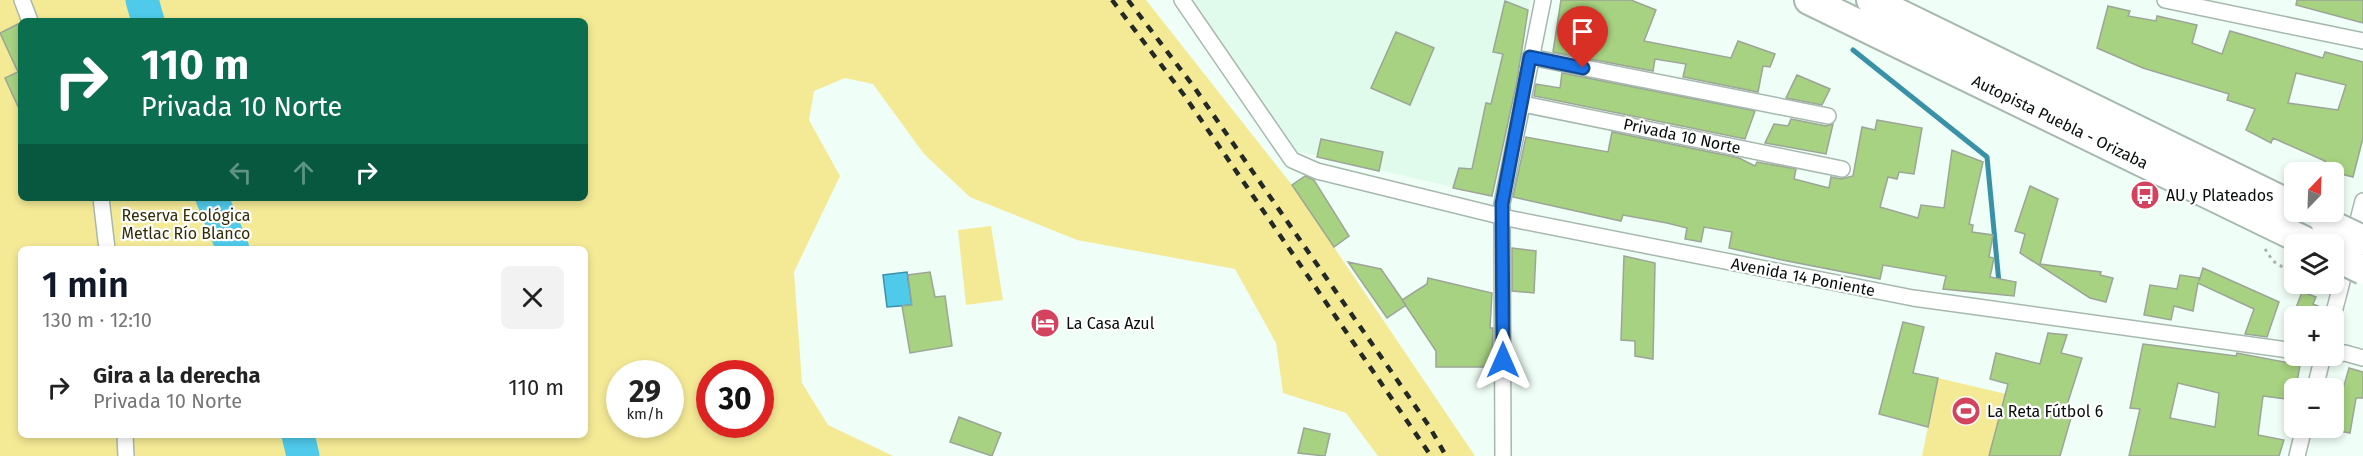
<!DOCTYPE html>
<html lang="es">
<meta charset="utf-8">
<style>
body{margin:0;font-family:"Fira Sans",sans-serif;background:#f2f2f2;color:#222;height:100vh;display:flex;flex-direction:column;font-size:22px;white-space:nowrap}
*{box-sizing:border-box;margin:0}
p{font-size:20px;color:#767676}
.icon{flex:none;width:33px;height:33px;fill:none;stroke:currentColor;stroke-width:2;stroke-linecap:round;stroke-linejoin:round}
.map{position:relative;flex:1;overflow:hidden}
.details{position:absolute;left:18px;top:246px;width:570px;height:192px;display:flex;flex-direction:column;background:#fff;border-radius:9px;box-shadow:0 3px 9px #0003}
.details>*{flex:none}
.top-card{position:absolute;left:18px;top:18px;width:570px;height:183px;border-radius:9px;box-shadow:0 3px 9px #0003;background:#0b6e4f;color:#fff;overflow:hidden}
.needle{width:39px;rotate:23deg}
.fabs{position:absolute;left:2284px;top:162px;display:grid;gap:12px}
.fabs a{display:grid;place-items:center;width:60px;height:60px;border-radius:9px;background:#fff;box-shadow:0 3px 9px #0003;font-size:30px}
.speed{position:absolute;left:606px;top:360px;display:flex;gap:12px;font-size:30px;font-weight:700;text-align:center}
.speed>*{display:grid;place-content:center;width:78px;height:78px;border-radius:50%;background:#fff;box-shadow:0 3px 9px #0003;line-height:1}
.speed small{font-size:15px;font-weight:400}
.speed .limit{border:9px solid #d22;background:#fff;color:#111}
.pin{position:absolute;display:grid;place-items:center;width:51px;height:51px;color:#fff;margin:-62px -26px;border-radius:50% 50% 50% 0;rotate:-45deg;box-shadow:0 0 6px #0007}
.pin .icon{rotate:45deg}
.me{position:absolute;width:66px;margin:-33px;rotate:0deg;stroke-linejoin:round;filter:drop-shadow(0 0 4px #0008)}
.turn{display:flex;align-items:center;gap:21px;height:126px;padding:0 24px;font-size:27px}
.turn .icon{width:78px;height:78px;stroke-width:2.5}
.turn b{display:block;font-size:42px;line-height:51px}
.lanes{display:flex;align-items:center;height:57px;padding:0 24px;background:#0003;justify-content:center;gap:30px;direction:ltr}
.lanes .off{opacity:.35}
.round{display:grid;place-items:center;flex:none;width:63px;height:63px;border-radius:9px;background:#f2f2f2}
.headline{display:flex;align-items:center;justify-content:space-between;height:102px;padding:0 24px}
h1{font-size:36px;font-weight:600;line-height:45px;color:#111827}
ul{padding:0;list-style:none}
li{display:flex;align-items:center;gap:18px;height:78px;padding:0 24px}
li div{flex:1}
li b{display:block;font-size:22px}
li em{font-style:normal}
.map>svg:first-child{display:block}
.built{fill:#e0faeb}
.green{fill:#f4ea96;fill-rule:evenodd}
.water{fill:#4fcaeb;stroke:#3991a8;stroke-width:1.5}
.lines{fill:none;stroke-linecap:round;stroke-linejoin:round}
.stream{stroke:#3991a8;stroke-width:5}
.river{stroke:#4fcaeb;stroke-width:33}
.building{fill:#a7d281;stroke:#9ca596;stroke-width:1.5;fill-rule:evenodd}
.minor-casing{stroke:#a7b8ae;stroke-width:18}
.motorway-casing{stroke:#a7b8ae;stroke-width:32}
.path{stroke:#a8b4ae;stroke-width:3;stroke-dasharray:3 4.5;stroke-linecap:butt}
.minor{stroke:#fff;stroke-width:15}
.motorway{stroke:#fff;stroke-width:28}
.rail{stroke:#232a26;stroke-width:4.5;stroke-dasharray:8 8;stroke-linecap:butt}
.motorway-bridge-casing{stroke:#a7b8ae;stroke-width:32;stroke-linecap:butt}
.motorway-bridge{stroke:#fff;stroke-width:28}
.route-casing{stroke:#114b97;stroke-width:15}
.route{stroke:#1a73e8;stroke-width:10}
.labels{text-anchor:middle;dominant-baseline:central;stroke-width:4.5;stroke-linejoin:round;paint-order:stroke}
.street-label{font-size:16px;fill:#070d0a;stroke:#fff}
.poi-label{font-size:16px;fill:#070d0a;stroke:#fff;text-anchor:start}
.park-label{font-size:16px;fill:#322d03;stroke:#fff}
</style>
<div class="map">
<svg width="2363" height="456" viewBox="0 0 2363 456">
<rect width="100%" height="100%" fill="#effef6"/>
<!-- built -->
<path class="built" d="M1192,0H1530L1492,196L1292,150Z"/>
<!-- green -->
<path class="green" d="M0,0H1146L1292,185L1475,456H1378L1346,413L1283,393L1276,343L1235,269L1077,240L970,197L924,154L873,84L845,78L814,91L809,120L840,176L794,272L802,383L828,425L893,456H0ZM21,21H585V198H21ZM21,249H585V435H21ZM620,374H670V424H620ZM710,374H760V424H710Z
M991,226L1003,300L966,305L958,230Z
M1938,378L2006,394L1989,456H1922Z"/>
<!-- water -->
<path class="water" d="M907,272L912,305L887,307L883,275Z"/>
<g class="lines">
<!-- stream -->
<path class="stream" d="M1853,50L1987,157L1999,283"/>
<!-- river -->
<path class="river" d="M142,0L148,21
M212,198L233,249
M298,435L303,456"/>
</g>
<!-- building -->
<path class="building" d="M1561,0H1631L1656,10L1644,41L1731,58L1738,41L1775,54L1770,67L1763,66L1758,92L1683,77L1686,64L1655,59L1653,71L1553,52Z
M2297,0H2363V23L2296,5Z
M1505,1L1528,10L1517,81L1492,196L1453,188L1459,168L1472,169L1486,103L1491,104L1503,54L1493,52Z
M2108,6L2130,11L2128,16L2156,21L2157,16L2197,25L2192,43L2222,54L2230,31L2323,58L2325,52L2363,62V138L2353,177L2322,169L2325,161L2273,138L2271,143L2246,130L2255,109L2227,100L2229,94L2143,68L2097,48ZM2296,73L2346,85L2338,110L2288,103Z
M20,23L21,25V113L5,78L18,72L0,33Z
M1396,32L1434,48L1410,105L1371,88Z
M1562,73L1755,111L1745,139L1534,96L1536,84L1560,88Z
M1797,75L1830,89L1822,105L1786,98Z
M1791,119L1826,126L1833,124L1826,154L1765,143L1774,124L1788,126Z
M1877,120L1922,128L1914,174L1899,172L1897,179L1888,177L1880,207L1918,218L1921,205L1944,208L1952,150L1983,162L1969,224L1973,225L1972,232L1993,235L1989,257L1994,258L1990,277L2016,282L2014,296L1943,289L1946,276L1883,265L1880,279L1782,260L1729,248L1732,232L1704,227L1701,242L1685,239L1687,228L1667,223L1623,215L1621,221L1513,197L1526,137L1608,152L1612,132L1739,158L1755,166L1757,162L1796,169L1794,179L1829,188L1831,177L1841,179L1853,176L1862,127L1875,130Z
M1321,139L1383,152L1379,171L1317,157Z
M1305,176L1314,180L1349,236L1334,247L1292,185Z
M2030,186L2058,199L2040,264L2101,272L2100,275L2113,278L2106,302L2090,298L2020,253L2025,234L2015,231Z
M1512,248L1536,251L1534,293L1512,291Z
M1624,256L1655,263L1653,359L1635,356V341L1621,340Z
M1348,262L1381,269L1406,305L1387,318Z
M2203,268L2279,302L2267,337L2245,334L2254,309L2198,283L2193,311L2174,306L2171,320L2144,315L2150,285L2177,289L2180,275L2199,278V281Z
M930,272L935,297L945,296L952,346L910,353L902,306L912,305L908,275Z
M1428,278L1492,293L1490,328H1493L1492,367H1436V351L1402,300L1427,284Z
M2302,292L2316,297L2313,304L2325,309L2324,316H2293Z
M1903,322L1924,327L1913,373L1938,378L1928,427L1879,414Z
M2048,333L2067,335L2061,353L2082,358L2066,408L2073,411L2060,456H1989L2008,384L1990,379L1996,353L2040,364Z
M2143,344L2236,356L2237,353L2300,365L2294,400L2263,396L2258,435L2284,440L2279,456H2129L2140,409L2130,408ZM2178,383L2219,393L2215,427L2170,418Z
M2349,368L2363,372V398H2356L2350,433L2334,430V394L2341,396Z
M959,417L1001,433L992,456L950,442Z
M1304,428L1330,434L1325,456L1298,453Z"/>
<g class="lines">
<!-- minor casing -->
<g class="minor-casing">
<path id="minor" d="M22,0L30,21
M1182,0L1292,160L1317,171L1512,219L1913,298L2295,351
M2165,0L2363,41
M1530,57L1828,116
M1523,104L1842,169
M101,198L107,249
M2333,316L2363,201
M2334,354L2345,353L2363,358
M2315,388L2323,356
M125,435L126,456
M1503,455L1502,204L1543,0
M2297,456L2304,428"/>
</g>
<!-- motorway casing -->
<g class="motorway-casing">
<path id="motorway" d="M1809,0L2311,244
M1871,0L2295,207"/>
</g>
<!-- path -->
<path class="path" d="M2265,249L2273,261L2295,275
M2313,284L2323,287"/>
<!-- minor -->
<use href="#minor" class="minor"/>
<!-- motorway -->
<use href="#motorway" class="motorway"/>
<!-- rail -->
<path class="rail" d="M1112,0L1184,95L1431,456
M1128,0L1194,87L1429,426L1446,456"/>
<!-- motorway-bridge casing -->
<g class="motorway-bridge-casing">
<path id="motorway-bridge" d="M2325,222L2363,240
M2334,256L2363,270"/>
</g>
<!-- motorway-bridge -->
<use href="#motorway-bridge" class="motorway-bridge"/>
</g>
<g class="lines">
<!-- route casing -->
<g class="route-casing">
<path id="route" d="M1503,360L1502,204L1530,57L1583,68"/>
</g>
<!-- route -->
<use href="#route" class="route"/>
</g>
<!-- icons -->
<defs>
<g id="bus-disc" transform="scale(1.5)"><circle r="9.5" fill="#d3435d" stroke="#fff"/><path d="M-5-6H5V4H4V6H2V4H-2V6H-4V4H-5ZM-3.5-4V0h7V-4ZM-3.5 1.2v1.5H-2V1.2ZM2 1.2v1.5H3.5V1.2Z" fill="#fff"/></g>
<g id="hotel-disc" transform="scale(1.5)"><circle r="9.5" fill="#d3435d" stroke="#fff"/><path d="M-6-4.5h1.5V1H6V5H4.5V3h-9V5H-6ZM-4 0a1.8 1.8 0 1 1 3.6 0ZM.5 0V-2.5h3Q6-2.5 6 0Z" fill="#fff"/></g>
<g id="stadium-disc" transform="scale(1.5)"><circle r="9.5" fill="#d3435d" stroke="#fff"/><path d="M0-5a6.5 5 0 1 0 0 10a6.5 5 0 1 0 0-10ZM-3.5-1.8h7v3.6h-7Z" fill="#fff"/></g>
</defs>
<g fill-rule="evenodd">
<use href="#bus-disc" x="2145" y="195"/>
<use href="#hotel-disc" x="1045" y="323"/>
<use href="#stadium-disc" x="1966" y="411"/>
</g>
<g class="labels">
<!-- street labels -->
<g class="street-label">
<text transform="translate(2060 122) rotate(26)">Autopista Puebla - Orizaba</text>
<text transform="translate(1682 136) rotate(12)">Privada 10 Norte</text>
<text transform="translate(1803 277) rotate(11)">Avenida 14 Poniente</text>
</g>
<!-- poi labels -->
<g class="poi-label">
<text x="2166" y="195">AU y Plateados</text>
<text x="1066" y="323">La Casa Azul</text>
<text x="1987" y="411">La Reta Fútbol 6</text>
</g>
<!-- park labels -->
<g class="park-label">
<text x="186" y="215">Reserva Ecológica<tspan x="186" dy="18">Metlac Río Blanco</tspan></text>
</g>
</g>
</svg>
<div class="fabs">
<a><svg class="needle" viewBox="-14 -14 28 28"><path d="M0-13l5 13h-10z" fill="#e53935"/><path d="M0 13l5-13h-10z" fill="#767676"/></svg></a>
<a><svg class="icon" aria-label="layers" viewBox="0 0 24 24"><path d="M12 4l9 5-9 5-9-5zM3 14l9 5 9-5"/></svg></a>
<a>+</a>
<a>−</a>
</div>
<div class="speed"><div>29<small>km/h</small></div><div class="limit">30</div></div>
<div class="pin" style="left:1583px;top:68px;background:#d93025"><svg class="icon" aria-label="arrive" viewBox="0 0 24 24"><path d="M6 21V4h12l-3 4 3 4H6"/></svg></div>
<svg class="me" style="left:1503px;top:360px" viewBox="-20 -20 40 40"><path d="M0-17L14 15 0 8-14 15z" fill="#1a73e8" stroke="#fff" stroke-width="4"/></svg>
<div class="top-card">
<div class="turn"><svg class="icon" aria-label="right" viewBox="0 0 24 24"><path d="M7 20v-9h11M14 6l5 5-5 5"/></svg><div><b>110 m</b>Privada 10 Norte</div></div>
<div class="lanes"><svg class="icon off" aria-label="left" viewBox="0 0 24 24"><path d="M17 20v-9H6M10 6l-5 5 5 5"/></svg><svg class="icon off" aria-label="ahead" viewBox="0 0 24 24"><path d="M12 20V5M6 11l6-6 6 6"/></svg><svg class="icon" aria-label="right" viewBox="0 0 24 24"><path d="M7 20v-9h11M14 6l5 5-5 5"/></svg></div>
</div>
<section class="details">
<div class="headline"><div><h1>1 min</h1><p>130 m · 12:10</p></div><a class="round"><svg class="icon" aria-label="close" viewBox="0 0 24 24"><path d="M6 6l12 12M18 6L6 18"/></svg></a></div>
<ul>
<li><svg class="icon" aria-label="right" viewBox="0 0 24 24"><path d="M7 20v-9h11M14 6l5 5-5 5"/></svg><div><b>Gira a la derecha</b><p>Privada 10 Norte</p></div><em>110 m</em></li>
</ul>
</section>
</div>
